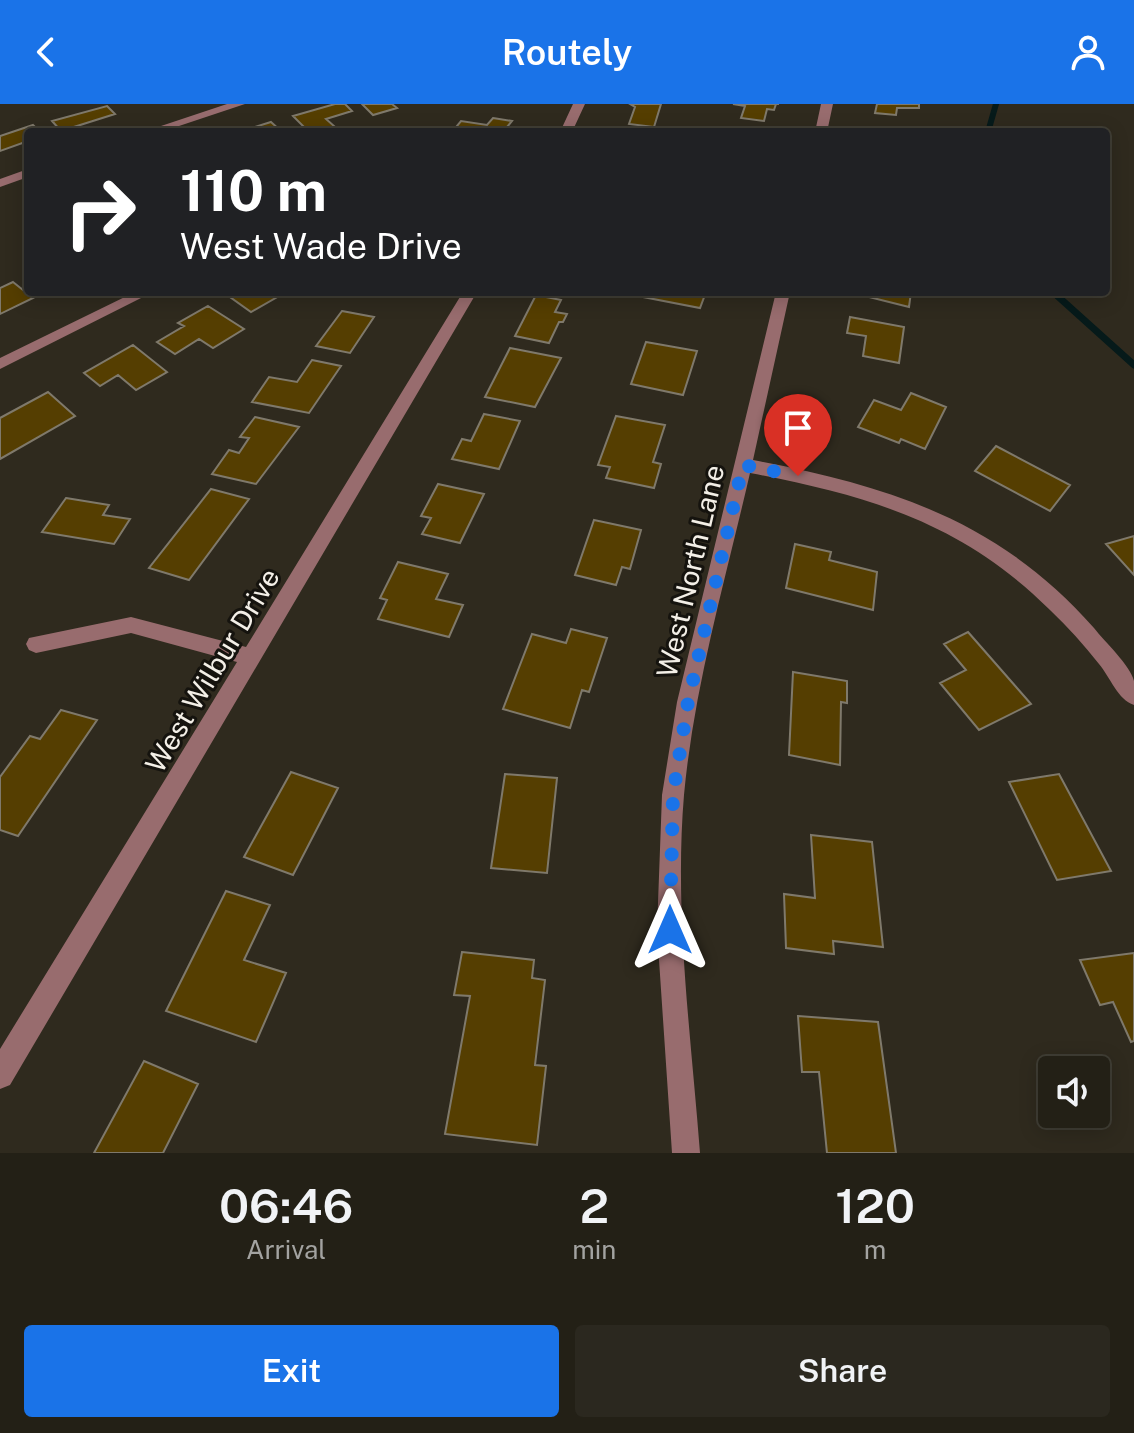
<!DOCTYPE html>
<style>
body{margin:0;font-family:"Public Sans",sans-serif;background:#2b281f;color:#f1f3f6;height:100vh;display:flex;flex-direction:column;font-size:30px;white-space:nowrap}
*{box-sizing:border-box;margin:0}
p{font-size:26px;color:#a3a3a1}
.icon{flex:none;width:44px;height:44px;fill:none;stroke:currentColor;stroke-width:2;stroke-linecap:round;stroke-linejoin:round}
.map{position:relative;height:1049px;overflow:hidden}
.drawer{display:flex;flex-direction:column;background:#232016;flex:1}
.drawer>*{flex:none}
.banner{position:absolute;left:24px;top:24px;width:1086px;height:168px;border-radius:8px;box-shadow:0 4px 20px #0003,0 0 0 2px #403e35;background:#202124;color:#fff;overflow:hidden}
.tools{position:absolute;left:1038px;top:952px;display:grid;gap:16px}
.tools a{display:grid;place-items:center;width:72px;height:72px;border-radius:8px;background:#232016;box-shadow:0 4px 20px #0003,0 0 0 2px #403e35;font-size:40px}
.pin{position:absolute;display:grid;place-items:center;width:68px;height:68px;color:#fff;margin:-82px -34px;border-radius:50% 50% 50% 0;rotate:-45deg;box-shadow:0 0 8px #0007}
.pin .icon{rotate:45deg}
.me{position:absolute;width:88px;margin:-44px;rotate:0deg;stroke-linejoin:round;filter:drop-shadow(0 0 6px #0008)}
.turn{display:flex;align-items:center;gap:28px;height:168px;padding:0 24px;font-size:36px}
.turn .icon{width:104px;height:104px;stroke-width:2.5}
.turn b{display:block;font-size:56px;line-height:68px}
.eta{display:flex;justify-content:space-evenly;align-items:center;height:136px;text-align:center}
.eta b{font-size:48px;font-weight:600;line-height:56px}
.button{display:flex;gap:16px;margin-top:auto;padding:16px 24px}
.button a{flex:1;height:92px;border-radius:8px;background:#1a73e8;color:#fff;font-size:32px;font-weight:600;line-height:92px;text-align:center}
.button a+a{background:#2b281f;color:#f1f3f6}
header{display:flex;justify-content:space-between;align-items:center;height:104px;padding:0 24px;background:#1a73e8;color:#fff;font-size:36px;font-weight:600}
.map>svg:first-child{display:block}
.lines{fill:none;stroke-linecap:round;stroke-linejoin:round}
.stream-far1{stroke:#061a1a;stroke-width:6}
.stream{stroke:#061a1a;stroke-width:7}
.building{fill:#553e01;stroke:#7f796b;stroke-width:2}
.minor{fill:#986c6e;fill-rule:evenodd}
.route{stroke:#1a73e8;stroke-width:14;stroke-dasharray:0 25.2}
.labels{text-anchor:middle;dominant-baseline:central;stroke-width:6;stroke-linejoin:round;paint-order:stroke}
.street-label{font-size:28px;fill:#f3efe7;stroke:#15130e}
</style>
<header><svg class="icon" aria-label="back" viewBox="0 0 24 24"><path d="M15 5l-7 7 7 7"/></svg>Routely<svg class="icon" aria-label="person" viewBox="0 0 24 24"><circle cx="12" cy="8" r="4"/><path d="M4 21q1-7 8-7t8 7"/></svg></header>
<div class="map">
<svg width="1134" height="1049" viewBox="0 0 1134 1049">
<rect width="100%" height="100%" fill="#2f2a1e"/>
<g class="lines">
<!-- stream-far1 -->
<path class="stream-far1" d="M988,28L996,0"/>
<!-- stream -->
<path class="stream" d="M1053,188L1134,261"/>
</g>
<!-- building -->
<path class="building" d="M335,0H345L352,7L326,15L334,22L315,28H309L293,12Z
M362,0H392L397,4L373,11Z
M630,0H661L654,23L629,20L635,3Z
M733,0H779H776L774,6L767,5L764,17L741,14L745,2Z
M877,0H919V4H897L896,11L875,9Z
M107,2L115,10L61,27L52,17Z
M493,14L512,17L503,28H452L461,17L487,21Z
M271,18L282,28H239Z
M33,21L40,28H28V37L0,47V32Z
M13,178L33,194L0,210V184Z
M238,188H286L251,208L230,193Z
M646,188H706L700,204L643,193Z
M911,188L909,203L853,189V188Z
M536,191L561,196L555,208L567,210L563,218H559L549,239L515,232Z
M208,202L244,225L213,244L199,235L175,250L157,238L184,222L178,219Z
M342,207L374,213L350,249L316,242Z
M850,213L904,223L899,259L863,252L866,232L847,229Z
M646,238L697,247L683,291L631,280Z
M133,241L167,268L136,286L118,271L100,282L84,269Z
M510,244L561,254L535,303L485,293Z
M312,256L341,262L309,309L252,298L269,273L297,278Z
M48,288L75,312L0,355V314Z
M911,289L946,303L925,345L901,335L899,339L858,323L874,296L901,306Z
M484,310L520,317L499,365L452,355L462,335L471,337Z
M616,312L665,321L653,358L661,360L654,384L606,374L610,363L598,361Z
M255,313L299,323L256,380L212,370L229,346L239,349L249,334L240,333Z
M996,342L1070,381L1050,407L975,367Z
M438,380L484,390L460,439L422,430L431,414L421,412Z
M211,385L249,395L189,476L149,464Z
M66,394L109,401L103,411L130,415L114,440L42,428Z
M594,416L641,426L630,465L622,463L616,481L575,471Z
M1134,432V471L1106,440Z
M795,440L831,448L829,456L877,468L873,506L786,484Z
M398,458L448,470L436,495L463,501L449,533L378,515L387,496L380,494Z
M571,525L607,534L589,588L582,586L570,624L503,605L532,530L566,539Z
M968,528L1031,600L979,626L940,579L966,566L944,540Z
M793,568L847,577V599L841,598L840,661L789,651Z
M61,606L97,616L18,732L0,726V673L30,632L40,635Z
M291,668L338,684L293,771L244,753Z
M505,670L557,674L547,769L491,764Z
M1059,670L1111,767L1057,776L1009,678Z
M811,731L872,738L883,843L833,837L834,850L786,844L784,790L815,794Z
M226,787L270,801L244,856L286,869L256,938L166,907Z
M462,848L534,856L532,874L545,876L535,961L546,962L537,1041L445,1030L470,892L454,891Z
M1134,849V937L1131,938L1113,898L1100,901L1080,856Z
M798,912L878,918L896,1049H827L819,968H802Z
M144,957L198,980L163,1049H94Z"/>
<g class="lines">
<!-- minor -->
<path class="minor" d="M227,0H245L161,28H143Z
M573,0H585L572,28H560Z
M821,0H833L827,28H815Z
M28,65V73L0,83V75Z
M135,188H153L0,265V254Z
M463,188H477L10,981L0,985V945L237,558L131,529L36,549L29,546L26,540L29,534L131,513L246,543Z
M776,188H790L753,356C889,382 999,416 1094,524C1104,537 1131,562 1134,577C1134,585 1134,594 1134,601C1118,596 1110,573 1099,560C1084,541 1068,523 1050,506C961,418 869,392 750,369C726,474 694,582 684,691C674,809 691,931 700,1049H672L657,826L662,691L677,598Z"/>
</g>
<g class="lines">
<!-- route -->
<path class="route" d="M670,826L673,691L688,598L743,361L798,372"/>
</g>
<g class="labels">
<!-- street labels -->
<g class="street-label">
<text transform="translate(690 467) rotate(-77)">West North Lane</text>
<text transform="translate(212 566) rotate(-59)">West Wilbur Drive</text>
</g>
</g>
</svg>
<div class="tools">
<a><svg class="icon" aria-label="sound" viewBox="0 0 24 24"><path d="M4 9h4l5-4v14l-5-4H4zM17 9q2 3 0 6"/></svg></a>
</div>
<div class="pin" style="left:798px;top:372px;background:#d93025"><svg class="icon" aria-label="arrive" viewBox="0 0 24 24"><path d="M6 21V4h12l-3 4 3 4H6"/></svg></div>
<svg class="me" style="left:670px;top:826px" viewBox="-20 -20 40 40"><path d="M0-17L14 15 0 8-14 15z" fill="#1a73e8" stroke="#fff" stroke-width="4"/></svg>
<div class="banner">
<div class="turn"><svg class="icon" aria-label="right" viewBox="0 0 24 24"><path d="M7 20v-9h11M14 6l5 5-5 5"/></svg><div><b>110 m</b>West Wade Drive</div></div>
</div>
</div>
<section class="drawer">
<div class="eta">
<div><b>06:46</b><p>Arrival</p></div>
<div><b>2</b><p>min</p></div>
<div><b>120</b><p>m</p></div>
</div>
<div class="button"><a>Exit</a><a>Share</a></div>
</section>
